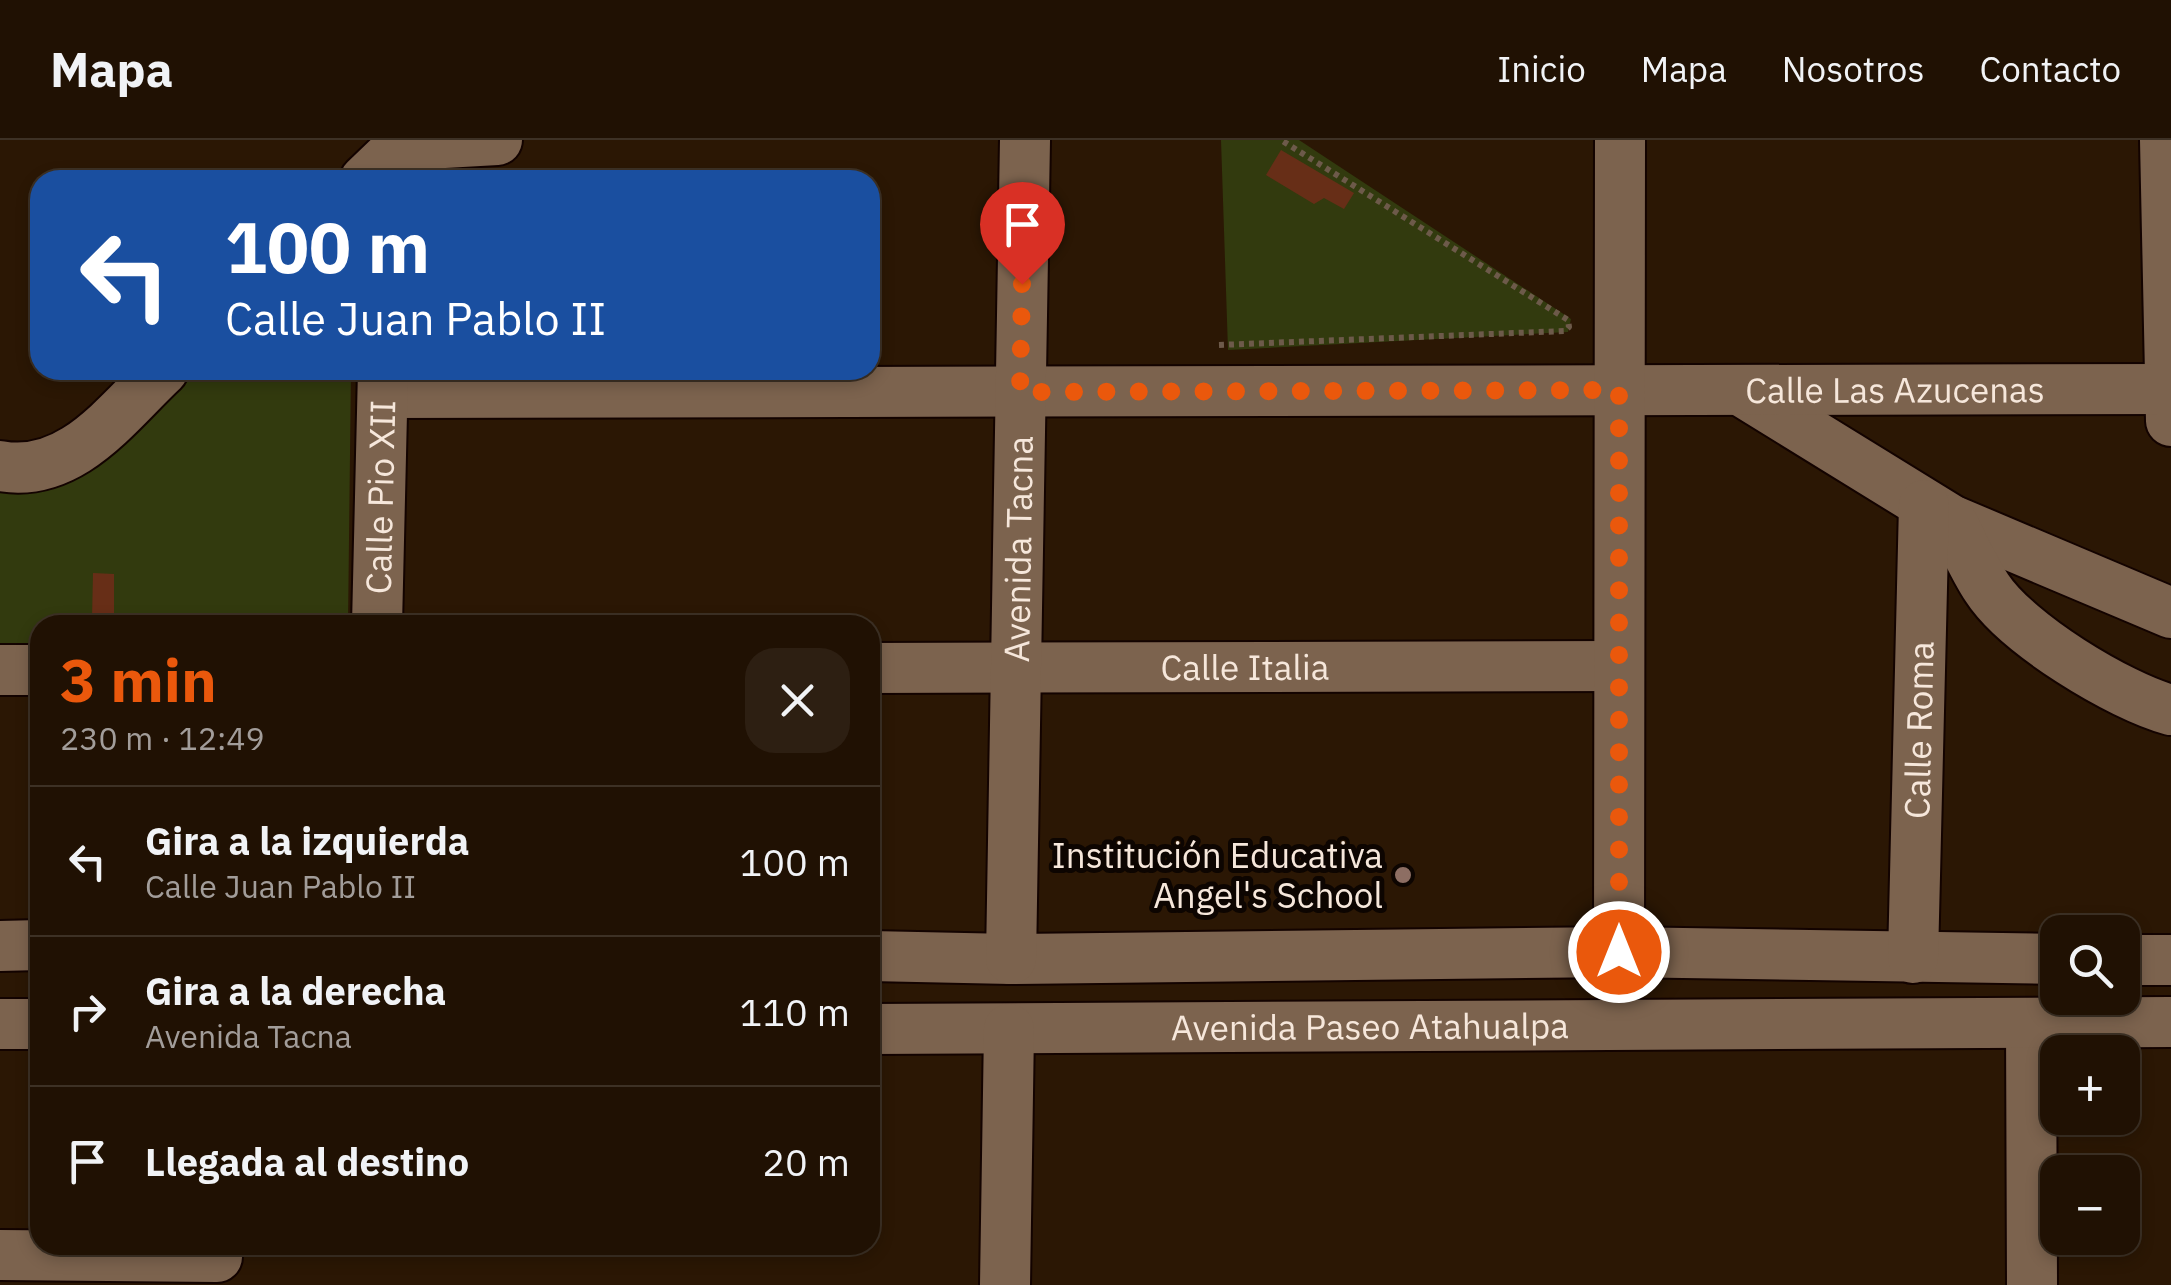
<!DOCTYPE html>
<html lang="es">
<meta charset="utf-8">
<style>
body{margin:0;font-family:"IBM Plex Sans",sans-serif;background:#2d1f12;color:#f1f3f6;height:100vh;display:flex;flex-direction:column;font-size:38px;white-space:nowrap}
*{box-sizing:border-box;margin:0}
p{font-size:32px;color:#a29d9a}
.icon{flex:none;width:55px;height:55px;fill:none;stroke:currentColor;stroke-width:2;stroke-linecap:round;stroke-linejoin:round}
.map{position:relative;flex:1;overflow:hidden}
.panel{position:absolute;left:30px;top:475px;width:850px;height:640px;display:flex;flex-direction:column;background:#201103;border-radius:30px;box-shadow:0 5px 15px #0003,0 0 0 2px #3d3125}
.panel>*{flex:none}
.banner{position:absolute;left:30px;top:30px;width:850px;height:210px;border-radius:30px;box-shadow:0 5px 15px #0003,0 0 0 2px #3d3125;background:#1a4fa0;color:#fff;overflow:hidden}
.fabs{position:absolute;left:2040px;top:775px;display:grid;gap:20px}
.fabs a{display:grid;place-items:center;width:100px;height:100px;border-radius:20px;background:#201103;box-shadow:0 5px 15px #0003,0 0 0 2px #3d3125;font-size:50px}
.pin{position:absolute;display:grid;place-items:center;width:85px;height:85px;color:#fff;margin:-102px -42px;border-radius:50% 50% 50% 0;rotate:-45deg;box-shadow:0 0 10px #0007}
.pin .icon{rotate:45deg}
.me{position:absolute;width:110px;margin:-55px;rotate:0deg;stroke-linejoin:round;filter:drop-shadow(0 0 8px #0008)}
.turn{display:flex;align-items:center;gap:35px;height:210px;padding:0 30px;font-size:45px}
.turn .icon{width:130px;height:130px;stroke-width:2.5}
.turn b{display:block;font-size:70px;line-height:85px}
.round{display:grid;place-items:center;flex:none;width:105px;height:105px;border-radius:30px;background:#2d1f12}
.head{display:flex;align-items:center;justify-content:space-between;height:170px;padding:0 30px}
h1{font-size:60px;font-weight:700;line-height:75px;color:#ea580c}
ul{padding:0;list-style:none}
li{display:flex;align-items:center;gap:30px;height:150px;padding:0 30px;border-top:2px solid #3d3125}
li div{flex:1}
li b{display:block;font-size:38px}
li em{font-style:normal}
header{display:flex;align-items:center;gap:60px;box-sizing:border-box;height:140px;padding:0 50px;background:#201103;border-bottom:2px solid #3d3125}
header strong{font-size:48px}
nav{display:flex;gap:55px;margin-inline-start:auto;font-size:35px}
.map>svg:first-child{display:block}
.green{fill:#323a0e}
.building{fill:#672e17}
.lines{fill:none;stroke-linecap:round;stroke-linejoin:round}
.minor-casing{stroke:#130300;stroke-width:54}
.path{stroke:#6d5a4a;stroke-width:6;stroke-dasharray:5 5;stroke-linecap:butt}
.minor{stroke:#7c634e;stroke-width:50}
.route{stroke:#ea580c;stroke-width:18;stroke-dasharray:0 32.4}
.education-dot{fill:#8d6e63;stroke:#0d0501;stroke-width:4}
.labels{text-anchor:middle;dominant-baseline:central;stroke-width:10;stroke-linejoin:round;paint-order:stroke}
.street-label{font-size:35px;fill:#f6e7db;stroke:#0d0501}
.poi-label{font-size:35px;fill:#f6e7db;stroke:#0d0501;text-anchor:end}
</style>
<header>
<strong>Mapa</strong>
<nav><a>Inicio</a><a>Mapa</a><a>Nosotros</a><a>Contacto</a></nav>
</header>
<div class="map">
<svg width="2171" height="1145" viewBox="0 0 2171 1145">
<rect width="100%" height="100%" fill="#2b1704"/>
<!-- green -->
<path class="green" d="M1221,0H1299L1571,179L1568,192L1228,210Z
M177,230H351L348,485H40V504H0V339Z"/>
<!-- building -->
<path class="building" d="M1281,10L1354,53L1344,69L1324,58L1314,64L1266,35Z
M93,433L114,434V480L92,479Z"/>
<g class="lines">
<!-- minor casing -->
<g class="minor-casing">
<g id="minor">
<path d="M2165,0L2171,281"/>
<path d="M365,40L389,17L426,4L497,0"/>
<path d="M1740,250L1951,380L2171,473"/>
<path id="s1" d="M383,253L2171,249"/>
<path d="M0,326C71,339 116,274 163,230"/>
<path d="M1951,380C1963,403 1973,427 1987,448C2017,494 2119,556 2171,570"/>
<path id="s2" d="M377,485L383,230"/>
<path id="s3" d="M870,528L1619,526"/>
<path d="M0,530H40"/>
<path d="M0,806L40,805"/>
<path d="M1619,812L1620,0"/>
<path d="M870,816L1011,819L1619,812L2058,819"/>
<path id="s4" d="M1913,818L1924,365"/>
<path id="s5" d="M1011,819L1025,0"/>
<path d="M2122,820H2171"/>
<path d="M2031,883L2032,1145"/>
<path d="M0,884H40"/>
<path id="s6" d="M870,889L2171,882"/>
<path d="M0,1115L217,1117"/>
<path d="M1005,1145L1009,889"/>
</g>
</g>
<!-- path -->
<path class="path" d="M1219,205L1565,191L1569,187L1568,180L1281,0"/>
<!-- minor -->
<use href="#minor" class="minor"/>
</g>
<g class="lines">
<!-- route -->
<path class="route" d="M1022,144L1020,252L1619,250V812"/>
</g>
<!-- markers -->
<circle class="education-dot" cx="1403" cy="735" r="10"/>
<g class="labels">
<!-- street labels -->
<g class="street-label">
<text stroke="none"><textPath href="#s1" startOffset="1512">Calle Las Azucenas</textPath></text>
<text stroke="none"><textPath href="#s2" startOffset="128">Calle Pio XII</textPath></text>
<text stroke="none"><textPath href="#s5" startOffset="410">Avenida Tacna</textPath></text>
<text stroke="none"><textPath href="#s3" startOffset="375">Calle Italia</textPath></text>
<text stroke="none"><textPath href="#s4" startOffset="228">Calle Roma</textPath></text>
<text stroke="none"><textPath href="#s6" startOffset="500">Avenida Paseo Atahualpa</textPath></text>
</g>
<!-- poi labels -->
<g class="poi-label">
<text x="1383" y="715">Institución Educativa<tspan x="1383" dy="40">Angel's School</tspan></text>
</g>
</g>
</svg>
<div class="fabs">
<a><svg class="icon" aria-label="search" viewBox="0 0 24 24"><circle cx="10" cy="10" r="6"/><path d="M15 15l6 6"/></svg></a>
<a>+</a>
<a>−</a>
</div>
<div class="pin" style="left:1022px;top:144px;background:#d93025"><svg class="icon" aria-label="arrive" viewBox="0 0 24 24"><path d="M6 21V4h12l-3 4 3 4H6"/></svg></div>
<svg class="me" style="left:1619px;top:812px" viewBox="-20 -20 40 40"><circle r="17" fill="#ea580c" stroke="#fff" stroke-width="3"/><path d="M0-11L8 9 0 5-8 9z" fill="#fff"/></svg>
<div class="banner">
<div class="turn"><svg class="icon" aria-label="left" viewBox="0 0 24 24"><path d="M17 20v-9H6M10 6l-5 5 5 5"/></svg><div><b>100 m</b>Calle Juan Pablo II</div></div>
</div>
<section class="panel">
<div class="head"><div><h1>3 min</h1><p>230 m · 12:49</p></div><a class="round"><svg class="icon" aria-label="close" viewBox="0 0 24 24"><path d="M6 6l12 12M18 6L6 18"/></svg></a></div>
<ul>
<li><svg class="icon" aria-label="left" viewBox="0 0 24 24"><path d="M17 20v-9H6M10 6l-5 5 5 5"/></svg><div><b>Gira a la izquierda</b><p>Calle Juan Pablo II</p></div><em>100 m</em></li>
<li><svg class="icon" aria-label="right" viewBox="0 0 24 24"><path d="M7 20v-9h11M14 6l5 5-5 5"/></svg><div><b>Gira a la derecha</b><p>Avenida Tacna</p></div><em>110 m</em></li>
<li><svg class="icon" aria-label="arrive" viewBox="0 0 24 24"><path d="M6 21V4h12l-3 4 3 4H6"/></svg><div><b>Llegada al destino</b></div><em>20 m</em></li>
</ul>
</section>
</div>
